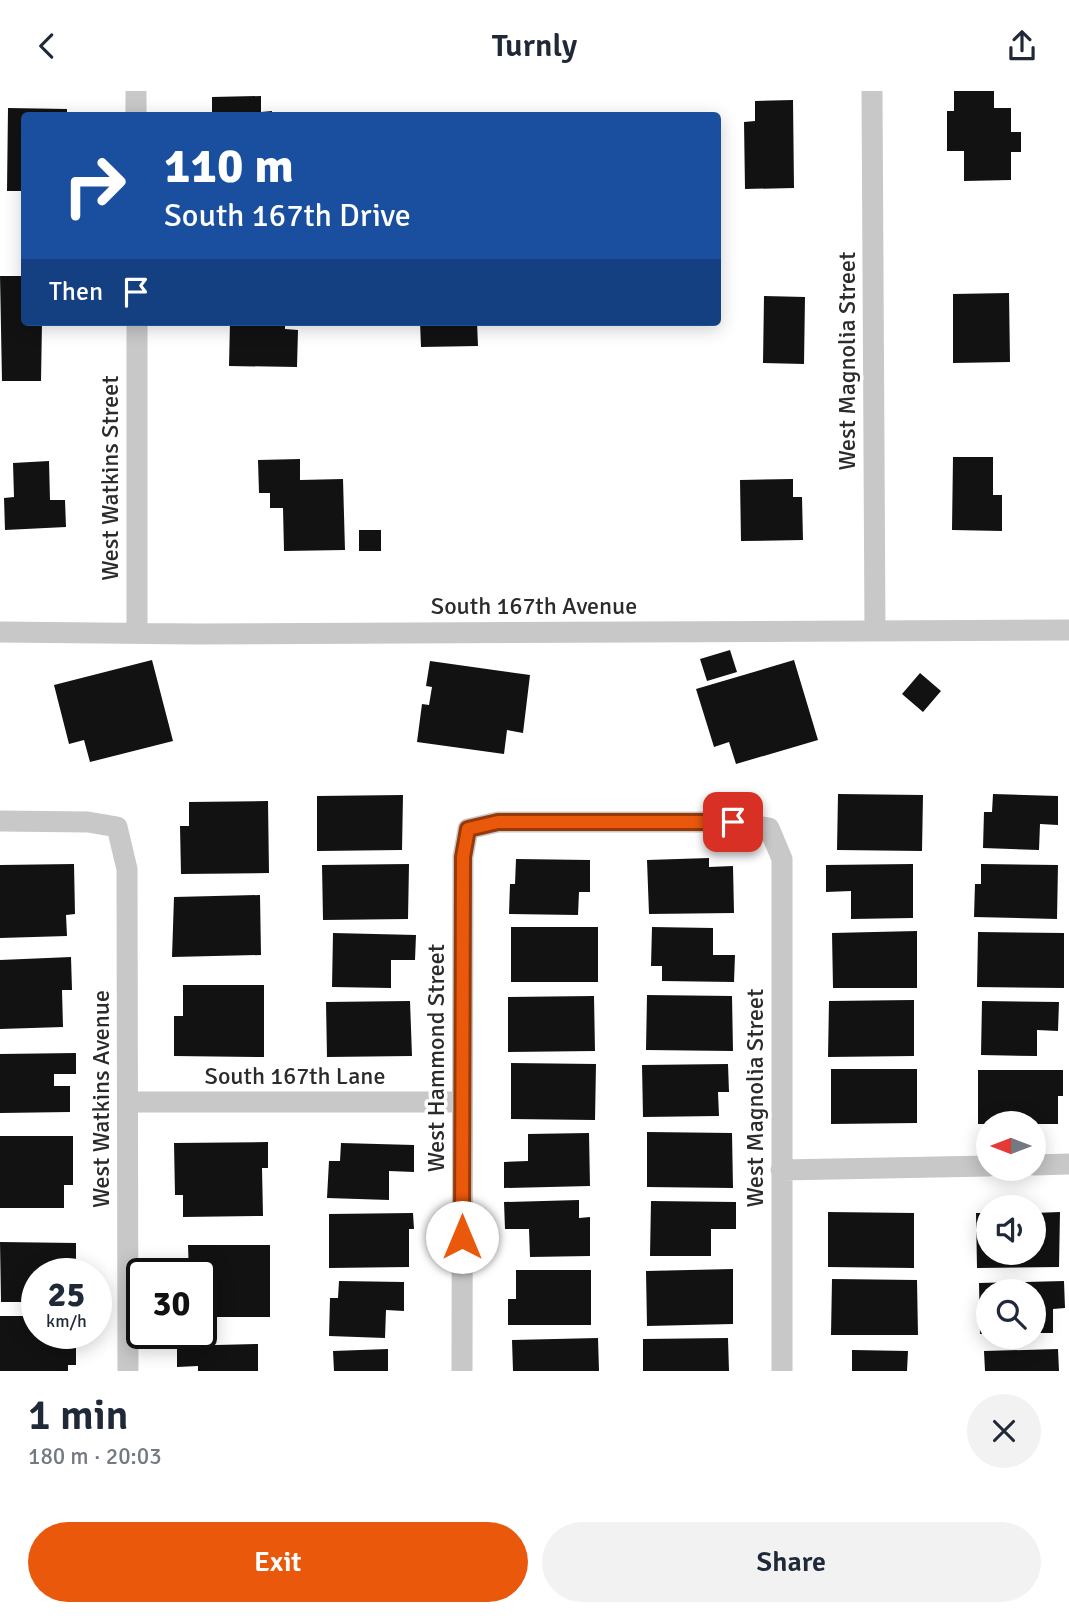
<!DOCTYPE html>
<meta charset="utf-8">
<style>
body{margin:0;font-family:Signika,sans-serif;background:#f2f2f3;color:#1f2937;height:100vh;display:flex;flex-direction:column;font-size:26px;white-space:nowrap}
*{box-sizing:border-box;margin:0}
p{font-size:23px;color:#747a83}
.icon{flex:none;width:38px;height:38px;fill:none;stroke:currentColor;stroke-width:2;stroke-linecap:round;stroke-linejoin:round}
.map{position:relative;height:1280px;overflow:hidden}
.panel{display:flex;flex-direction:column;background:#fff;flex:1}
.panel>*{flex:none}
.guide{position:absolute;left:21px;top:21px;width:700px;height:214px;border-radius:7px;box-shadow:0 4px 18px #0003;background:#1a4fa0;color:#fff;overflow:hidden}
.needle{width:46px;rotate:270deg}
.buttons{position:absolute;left:976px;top:1020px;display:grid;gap:14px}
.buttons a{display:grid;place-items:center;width:70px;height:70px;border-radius:50%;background:#fff;box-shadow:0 4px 18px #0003;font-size:35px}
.speed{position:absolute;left:21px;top:1167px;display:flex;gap:14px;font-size:35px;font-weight:700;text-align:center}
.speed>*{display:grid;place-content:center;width:91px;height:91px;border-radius:50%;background:#fff;box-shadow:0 4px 18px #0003;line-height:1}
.speed small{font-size:18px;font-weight:400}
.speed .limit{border:4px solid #111;border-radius:10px;background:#fff;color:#111}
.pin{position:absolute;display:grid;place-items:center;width:60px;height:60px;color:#fff;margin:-30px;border-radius:14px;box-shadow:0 4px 10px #0006}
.me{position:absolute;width:77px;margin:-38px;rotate:0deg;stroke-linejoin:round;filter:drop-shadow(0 0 5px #0008)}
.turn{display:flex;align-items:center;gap:24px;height:147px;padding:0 28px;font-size:32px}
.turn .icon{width:91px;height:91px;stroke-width:2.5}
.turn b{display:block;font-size:49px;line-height:60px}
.then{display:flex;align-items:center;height:66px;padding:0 28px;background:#0003;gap:14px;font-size:26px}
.round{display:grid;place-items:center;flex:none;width:74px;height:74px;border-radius:37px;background:#f2f2f3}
.summary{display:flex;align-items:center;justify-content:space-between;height:119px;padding:0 28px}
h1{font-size:42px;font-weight:600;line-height:52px}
.cta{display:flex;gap:14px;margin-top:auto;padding:14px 28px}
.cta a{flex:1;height:80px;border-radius:42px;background:#ea580c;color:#fff;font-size:28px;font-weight:600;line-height:80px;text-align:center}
.cta a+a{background:#f2f2f3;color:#1f2937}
header{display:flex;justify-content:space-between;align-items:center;height:91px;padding:0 28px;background:#fff;font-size:32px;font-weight:600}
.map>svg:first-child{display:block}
.building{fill:#121212}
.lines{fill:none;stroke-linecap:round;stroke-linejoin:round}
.minor{stroke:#c8c8c8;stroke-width:21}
.route-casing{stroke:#983908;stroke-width:18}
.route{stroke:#ea580c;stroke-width:12}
.labels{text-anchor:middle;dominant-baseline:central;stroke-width:7;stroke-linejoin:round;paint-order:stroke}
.street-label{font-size:24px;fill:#2b2b2b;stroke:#fff}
</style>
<header><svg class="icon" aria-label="back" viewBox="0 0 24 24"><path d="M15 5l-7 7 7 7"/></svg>Turnly<svg class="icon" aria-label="share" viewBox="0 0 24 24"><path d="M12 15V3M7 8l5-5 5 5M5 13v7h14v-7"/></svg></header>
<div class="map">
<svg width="1069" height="1280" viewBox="0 0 1069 1280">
<rect width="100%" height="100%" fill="#fff"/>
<!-- building -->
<path class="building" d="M954,0H994V17H1011V41H1021V61H1011V89L964,90V60H947V20H954Z
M261,5V21L272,20V24H212V6Z
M793,9L794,97L745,98L744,31L755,30V10Z
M8,17L67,18V24H24V100H7Z
M0,185H24V231H42L41,290H2Z
M1009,202L1010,271L953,272V203Z
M764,205L805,206L804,273L763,272Z
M230,231H285V238L298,239L297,276L229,275Z
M420,231H477L478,255L421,256Z
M953,366H993V404H1002V440L952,439Z
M300,368V389L343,388L345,459L284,460L283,417H270V402H259L258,369Z
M49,370L50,409H65L66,436L5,439L4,407L14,406L13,372Z
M793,388V406H802L803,449L741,450L740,389Z
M359,439H381V460H359Z
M730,559L737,581L707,590L700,568Z
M152,569L173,650L90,671L84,649L69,653L54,594Z
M794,569L818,649L736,673L729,651L714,656L696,598Z
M430,570L530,584L523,642L507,639L504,663L417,651L422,613L429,614L432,596L426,595Z
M920,582L941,600L923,621L902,603Z
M838,703L923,704L922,760L837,759Z
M993,703L1058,705V734L1040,733L1039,759L983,757L984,721H992Z
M403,704L402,759L317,760V705Z
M268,710L269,782L181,783L180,735H189V711Z
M709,767V776L733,775L734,822L649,823L647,769Z
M516,768L590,769V801H579L578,824L509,823L510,793H515Z
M74,773L75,823L66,824L67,845L0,847V774Z
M409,773L408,828L323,829L322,774Z
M913,773V827L851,828V800L826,801V774Z
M981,773L1058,774L1057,828L974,826L975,793H981Z
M260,804L261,864L172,866L174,806Z
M511,836H598V891H511Z
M652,836L713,837V864H735L734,891L662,890V875H651Z
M917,840V897H833L832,842Z
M978,841L1064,842V897L977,896Z
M333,842L416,844L415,869H391V897L332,896Z
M71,866L72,899H62L63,936L0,938V869Z
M183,894H264V966L174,965V925H183Z
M647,904L732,905L733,960L646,959Z
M594,905L595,960L508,961V906Z
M914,909V965L828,966L829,910Z
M410,910L412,965L327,966L326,911Z
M982,910L1059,911L1058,940L1037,939V965L981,964Z
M76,962V983H54V995H70V1021L0,1022V963Z
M511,972L596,973L595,1029L511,1028Z
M728,973L729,1001H718L719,1025L643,1026L642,974Z
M831,978H917V1032L831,1033Z
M978,979H1063V1005H1058V1033H978Z
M647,1041L732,1042L733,1097L647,1096Z
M589,1042L590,1095L504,1097V1071L528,1070V1043Z
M0,1045H73V1094H64V1117H0Z
M268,1051V1077H262L263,1125L183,1126V1104H175L174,1052Z
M341,1052L414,1054V1081L389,1080V1109L327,1107L329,1070H340Z
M579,1109V1127L590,1126V1165L530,1166L529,1138H505L504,1111Z
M651,1110L736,1111V1138H711V1165H650Z
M828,1121L914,1122V1177L828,1176Z
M1060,1121L1059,1176L977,1177L976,1122H989V1162H1034V1122Z
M413,1122L414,1138H409V1176L329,1177V1123Z
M0,1151L76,1152V1183H37V1211H1Z
M188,1154H270V1226H201V1183H189Z
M733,1178V1233L647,1235L646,1180Z
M516,1179H591V1234H508V1208H516Z
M832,1188L917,1189L918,1244H831Z
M339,1190L404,1191V1220L386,1219L385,1247L329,1245L330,1207H338Z
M1064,1190L1065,1217L1053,1218V1242H1034V1200H989V1243H980L979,1192Z
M0,1225H37V1242H76V1274H68V1280H0Z
M598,1247L599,1280H513L512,1249Z
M728,1247L729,1280H643V1248Z
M258,1253V1280H198V1275L177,1276V1255Z
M388,1258V1280H334L333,1260Z
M1058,1258L1059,1280H985L984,1260Z
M852,1259L908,1260L907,1280H852Z"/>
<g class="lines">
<!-- minor -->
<path class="minor" d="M136,0V24
M872,0L875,540
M137,231V542
M0,541L196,543L1069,539
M0,730L88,731L117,736L127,778L128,1280
M128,1011H462
M1034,1074L1069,1073
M781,1079L989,1075
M462,1280L463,766L468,738L498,731H733L769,737L782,768V1280"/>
</g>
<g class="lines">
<!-- route casing -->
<g class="route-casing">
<path id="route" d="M462,1146L463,766L468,738L498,731H733"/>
</g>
<!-- route -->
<use href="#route" class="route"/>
</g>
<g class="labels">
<!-- street labels -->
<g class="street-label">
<text transform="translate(847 270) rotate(-90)">West Magnolia Street</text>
<text transform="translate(110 387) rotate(-90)">West Watkins Street</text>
<text x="534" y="515">South 167th Avenue</text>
<text transform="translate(436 967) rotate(-90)">West Hammond Street</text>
<text x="295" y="985">South 167th Lane</text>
<text transform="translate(755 1007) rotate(-90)">West Magnolia Street</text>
<text transform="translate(101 1008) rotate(-90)">West Watkins Avenue</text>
</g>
</g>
</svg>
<div class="buttons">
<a><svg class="needle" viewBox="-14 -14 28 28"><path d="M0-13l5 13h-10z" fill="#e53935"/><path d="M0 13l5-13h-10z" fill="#747a83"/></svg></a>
<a><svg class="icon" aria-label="sound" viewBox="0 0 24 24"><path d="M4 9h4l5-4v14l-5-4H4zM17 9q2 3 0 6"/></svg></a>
<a><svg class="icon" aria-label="search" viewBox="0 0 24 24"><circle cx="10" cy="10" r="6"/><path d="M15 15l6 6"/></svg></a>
</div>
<div class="speed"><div>25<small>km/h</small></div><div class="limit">30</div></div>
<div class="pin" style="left:733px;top:731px;background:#d93025"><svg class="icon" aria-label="arrive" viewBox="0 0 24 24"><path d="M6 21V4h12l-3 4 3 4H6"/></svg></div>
<svg class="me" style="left:462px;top:1146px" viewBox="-20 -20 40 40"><circle r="19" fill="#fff"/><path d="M0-13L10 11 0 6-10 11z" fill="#ea580c"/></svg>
<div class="guide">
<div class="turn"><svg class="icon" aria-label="right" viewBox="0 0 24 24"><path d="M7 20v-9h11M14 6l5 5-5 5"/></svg><div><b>110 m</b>South 167th Drive</div></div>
<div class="then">Then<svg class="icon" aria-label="arrive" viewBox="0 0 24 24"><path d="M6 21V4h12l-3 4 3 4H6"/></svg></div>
</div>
</div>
<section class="panel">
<div class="summary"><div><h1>1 min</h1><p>180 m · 20:03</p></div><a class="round"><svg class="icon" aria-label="close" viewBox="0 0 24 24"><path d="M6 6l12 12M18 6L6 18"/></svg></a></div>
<div class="cta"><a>Exit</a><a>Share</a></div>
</section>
